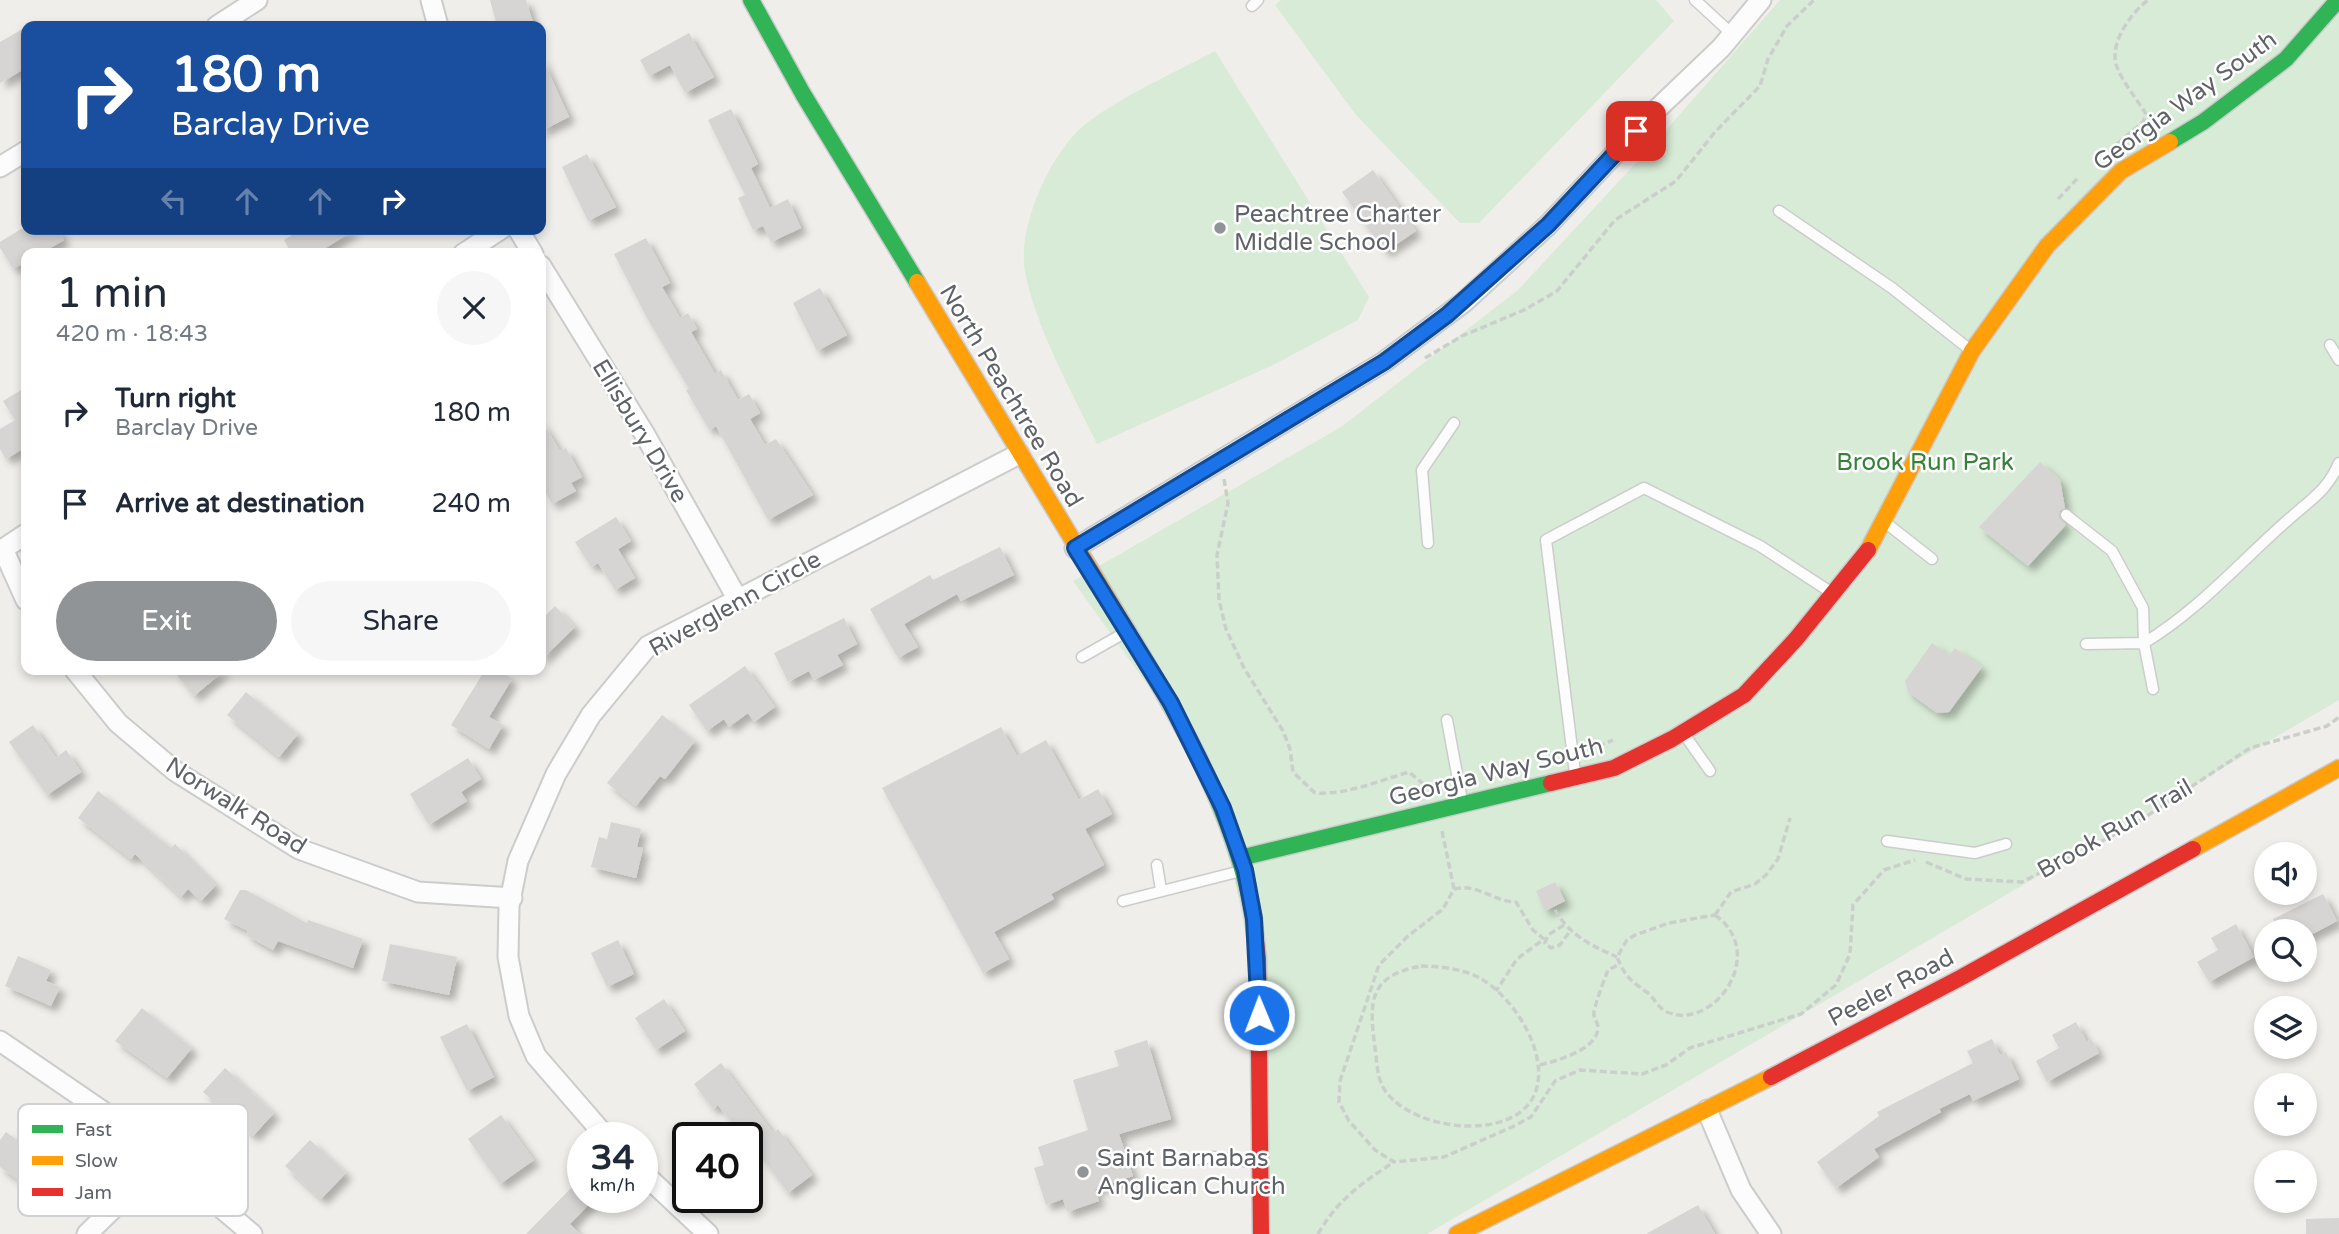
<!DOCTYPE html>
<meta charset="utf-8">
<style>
body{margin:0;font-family:"Varela Round",sans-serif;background:#f6f6f7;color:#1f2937;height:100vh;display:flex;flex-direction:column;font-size:26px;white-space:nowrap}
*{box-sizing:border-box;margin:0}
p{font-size:23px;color:#747a83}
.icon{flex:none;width:38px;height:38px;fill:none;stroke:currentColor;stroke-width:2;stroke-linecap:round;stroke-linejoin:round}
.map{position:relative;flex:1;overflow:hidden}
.drawer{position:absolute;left:21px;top:248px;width:525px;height:427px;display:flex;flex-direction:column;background:#fff;border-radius:14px;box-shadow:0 4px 10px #0003}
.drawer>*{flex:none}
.hud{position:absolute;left:21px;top:21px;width:525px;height:214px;border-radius:14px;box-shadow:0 4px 10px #0003;background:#1a4fa0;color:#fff;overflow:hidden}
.fabs{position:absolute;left:2254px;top:842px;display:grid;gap:14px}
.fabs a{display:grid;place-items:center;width:63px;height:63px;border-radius:50%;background:#fff;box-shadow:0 4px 10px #0003;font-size:35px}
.speed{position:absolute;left:567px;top:1122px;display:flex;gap:14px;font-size:35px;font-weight:700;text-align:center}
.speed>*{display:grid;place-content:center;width:91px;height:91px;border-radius:50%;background:#fff;box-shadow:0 4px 10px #0003;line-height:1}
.speed small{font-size:18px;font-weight:400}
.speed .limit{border:4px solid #111;border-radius:10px;background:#fff;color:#111}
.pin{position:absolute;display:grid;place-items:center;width:60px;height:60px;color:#fff;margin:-30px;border-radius:14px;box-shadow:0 4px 10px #0006}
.me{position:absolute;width:77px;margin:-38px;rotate:359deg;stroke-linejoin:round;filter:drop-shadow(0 0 5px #0008)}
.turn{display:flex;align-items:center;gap:24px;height:147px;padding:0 35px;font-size:32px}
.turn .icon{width:91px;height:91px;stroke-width:2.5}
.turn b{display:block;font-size:49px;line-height:60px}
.lanes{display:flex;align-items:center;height:66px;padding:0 35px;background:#0003;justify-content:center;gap:35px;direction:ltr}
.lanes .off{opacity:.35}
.round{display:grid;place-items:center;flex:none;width:74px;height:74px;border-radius:37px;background:#f6f6f7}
.head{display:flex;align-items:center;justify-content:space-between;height:119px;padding:0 35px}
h1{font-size:42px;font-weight:600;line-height:52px}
.primary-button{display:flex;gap:14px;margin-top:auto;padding:14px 35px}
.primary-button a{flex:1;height:80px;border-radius:42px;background:#919496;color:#fff;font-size:28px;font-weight:600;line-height:80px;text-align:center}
.primary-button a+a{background:#f6f6f7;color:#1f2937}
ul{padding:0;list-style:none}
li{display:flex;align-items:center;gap:21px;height:91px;padding:0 35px}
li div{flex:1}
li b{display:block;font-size:26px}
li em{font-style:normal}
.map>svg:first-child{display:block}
.green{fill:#d8ebd6}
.building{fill:#d6d5d3;filter:url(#shadow)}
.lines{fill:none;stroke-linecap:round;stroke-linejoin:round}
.lane-casing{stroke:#cbcccc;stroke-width:13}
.street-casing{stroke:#cbcccc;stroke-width:23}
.fast-casing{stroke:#cacacb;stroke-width:19}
.slow-casing{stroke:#cacacb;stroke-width:19}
.jam-casing{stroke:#cacacb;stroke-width:19}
.path{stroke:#cacfcc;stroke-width:3.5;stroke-dasharray:7 3.5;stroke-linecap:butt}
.lane{stroke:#fdfcfc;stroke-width:10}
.street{stroke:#fdfcfc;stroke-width:19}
.fast{stroke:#30b455;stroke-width:16}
.slow{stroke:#ff9f0a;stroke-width:16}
.jam{stroke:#e5322d;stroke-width:16}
.route-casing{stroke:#114b97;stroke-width:18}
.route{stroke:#1a73e8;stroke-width:12}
.poi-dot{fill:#919496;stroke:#fff;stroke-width:2.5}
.labels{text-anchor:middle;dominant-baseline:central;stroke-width:5;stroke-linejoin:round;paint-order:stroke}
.street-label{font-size:24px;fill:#5f6368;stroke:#fff}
.poi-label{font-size:24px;fill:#5f6368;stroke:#fff;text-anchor:start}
.park-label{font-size:24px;fill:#348238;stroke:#fff}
.key{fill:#fff;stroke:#cfd0d2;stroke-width:2}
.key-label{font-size:19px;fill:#5f6368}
</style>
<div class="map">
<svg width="2339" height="1234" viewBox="0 0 2339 1234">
<defs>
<filter id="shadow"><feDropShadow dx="6" dy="6" stdDeviation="3.5" flood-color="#0004"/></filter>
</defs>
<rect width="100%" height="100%" fill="#efeeea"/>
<!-- green -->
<path class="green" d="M1281,0H1656L1674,21L1479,223H1460L1356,115L1275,5Z
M1780,0H2339V700L1427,1234H1263L1253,970L1214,778L1073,581L1341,427L1518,290L1661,136Z
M1215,51L1369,297L1358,320L1273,365L1097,444C1072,392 1036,329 1025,272C1017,231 1046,165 1074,135C1100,106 1178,71 1215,51Z"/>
<!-- building -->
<path class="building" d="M490,0H526L534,26H497Z
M26,27V68L0,83V42Z
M689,33L714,77L685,93L670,65L649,76L640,60Z
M541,56L569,117L541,131Z
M731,109L758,164L751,168L770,208L788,199L801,228L771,242L763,226L753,230L738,198L745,195L708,120Z
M587,154L616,207L588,221L562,167Z
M1373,170L1416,231L1385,252L1342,192Z
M21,229H58L64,240L40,254H26V262L13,269L0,248V242Z
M301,229H356L316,254H292L284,240Z
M646,238L670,283L662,287L680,318L688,313L697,329L691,332L715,374L721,370L738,400L749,394L760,413L750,419L765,445L776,439L813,495L768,520L716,426L709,430L686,390L689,389L647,318L614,254Z
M820,288L847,335L817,351L793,303Z
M26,387V447L6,459L0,449V429L15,420L3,401Z
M541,420L560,451L566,448L582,477L571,483L576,491L552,504L541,484Z
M2040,462L2060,480L2065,508L2060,511L2059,517L2066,525L2028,566L1979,527Z
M616,517L631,541L618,549L635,578L615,590L598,563L591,567L575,542Z
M1000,547L1014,575L961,601L957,594L904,624L918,647L898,658L870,609L930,575L933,580Z
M555,606L575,627L541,660V620Z
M844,618L857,644L837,655L843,665L814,680L809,671L788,682L774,653Z
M1932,643L1949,656L1955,648L1982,667L1949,712L1937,713L1908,692L1905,681Z
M745,666L775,707L754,722L748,713L729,727L724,719L707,731L689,705Z
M173,670H225L194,696Z
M485,670H498L512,679L489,717L503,725L489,749L451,725Z
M246,692L298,734L279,757L227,715Z
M662,715L695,741L665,779L660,776L636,806L607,783Z
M33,725L56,758L66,750L81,772L47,795L9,742Z
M1001,727L1017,756L1046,740L1079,800L1098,789L1112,814L1085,829L1104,865L1051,894L1054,899L994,932L1009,959L983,973L882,788Z
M468,758L481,779L461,792L467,801L429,825L410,794Z
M98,791L171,848L175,844L216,885L201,901L188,889L181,897L135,854L131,859L78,818Z
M611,822L641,829L637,847L643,848L636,878L591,867L599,837L607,839Z
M1555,882L1565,901L1545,911L1536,891Z
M240,890H246L307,923L308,920L363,939L353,968L278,941L273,950L246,935L248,931L224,919Z
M2323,894L2337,921L2305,938V931H2279L2273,919Z
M2236,924L2254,957L2209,982L2197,962L2218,950L2211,938Z
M618,940L634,974L607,987L591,953Z
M390,944L457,957L449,995L382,981Z
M18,956L51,970L46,981L60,987L51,1006L5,986Z
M664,999L685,1031L656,1050L635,1018Z
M142,1008L192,1048L167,1078L115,1041Z
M2076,1022L2087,1042L2091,1039L2099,1053L2047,1082L2036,1061L2059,1048L2052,1035Z
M467,1024L494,1077L467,1091L440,1037Z
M1992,1039L2000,1055L2006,1052L2019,1079L1973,1101L1970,1094L1939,1109L1941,1112L1874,1149L1879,1157L1836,1188L1817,1162L1879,1116L1877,1112L1973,1063L1967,1051Z
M1147,1040L1171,1119L1119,1134L1133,1176L1095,1189L1099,1201L1067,1212L1063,1199L1046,1205L1034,1168L1044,1165L1038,1147L1088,1130L1073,1080L1119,1066L1114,1051Z
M721,1063L773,1133L778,1129L812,1175L788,1193L739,1127L736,1129L718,1105L713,1109L694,1084Z
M225,1068L274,1113L253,1136L203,1092Z
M501,1115L534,1160L500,1184L468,1139Z
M6,1132L63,1173L45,1199L0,1167V1140Z
M310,1140L346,1173L321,1199L285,1166Z
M575,1184L583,1191V1197L592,1201L570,1224L580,1234H526Z
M1698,1205L1715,1234H1646Z
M2339,1218V1234H2306V1219Z"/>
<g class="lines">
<!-- lane casing -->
<g class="lane-casing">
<path id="lane" d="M1695,0L1732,34
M1252,6L1258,0
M1779,211L1892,288L1969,349
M2330,345L2339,360
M2066,515L2112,551L2143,608L2144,643
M1886,523L1932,559
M1428,543L1422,470L1454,423
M2144,643C2200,609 2240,562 2289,519C2309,501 2328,490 2339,463
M2086,644L2144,643L2153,689
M1082,657L1126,632
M1447,720L1462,801
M1684,734L1710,771
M1575,773L1546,540L1644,488L1760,546L1829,591
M1887,841L1975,853L2006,844
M1157,865L1161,890
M1123,901L1241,871
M1182,1161L1214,1157L1259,1163"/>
</g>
<!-- street casing -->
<g class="street-casing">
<path id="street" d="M431,0L438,26
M217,26L257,0
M0,167L26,151
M518,229L533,254
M463,254L501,229
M541,266L644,433L737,598
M1075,548L1384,362L1464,302L1548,225L1653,113L1721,48L1761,0
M3,549L26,600
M0,551L26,534
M75,670L118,723L175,771L299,849L418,892L512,898
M0,1041L130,1130L252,1234
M1707,1110L1741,1190L1771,1234
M607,1138L536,1056L519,1016L508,957L509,906L518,861L556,774L591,715L648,646L1019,454
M642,1172L708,1234
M87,1234L163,1160"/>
</g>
<!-- fast casing -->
<g class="fast-casing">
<path id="fast" d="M751,0L803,94L917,282
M2170,142L2203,122L2286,59L2338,0
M1127,630C1181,720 1234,811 1253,915
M1240,858L1551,783"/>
</g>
<!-- slow casing -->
<g class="slow-casing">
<path id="slow" d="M917,282L1127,630
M1868,550L1972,351L2047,246L2121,171L2170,142
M2193,849L2339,768
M1457,1234L1771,1077"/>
</g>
<!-- jam casing -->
<g class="jam-casing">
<path id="jam" d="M1551,783L1614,768L1672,739L1744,695L1796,639L1868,550
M1253,915L1258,959L1261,1234
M1771,1077L1962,977L2193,849"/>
</g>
<!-- path -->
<path class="path" d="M2117,144L2143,122L2146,114C2137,99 2123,83 2117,67C2108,44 2131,13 2148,0
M2058,199L2077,179
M1425,358L1462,336L1524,310L1557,291L1615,220L1676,181L1715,132L1760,86L1768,59L1787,26L1814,0
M1224,479L1228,503L1217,555L1219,600L1226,629L1244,668L1283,731L1290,749L1293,772L1315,793C1347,795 1378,781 1409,772L1428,788
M1598,746L1613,740
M1442,831L1454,889L1443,909L1408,936L1379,965L1340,1081L1339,1102L1349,1121L1375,1150L1394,1162L1444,1157L1512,1127L1531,1117L1555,1081L1580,1070L1642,1074L1666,1065L1690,1048L1801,1014L1836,985L1850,954L1853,905L1884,870L1915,860
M1926,862L1966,879L2022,882L2133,825L2250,748L2327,726L2339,717
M1454,889C1478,883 1494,902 1516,902L1533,930L1544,939L1517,959L1496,991
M1555,910C1569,935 1592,946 1617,957
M1715,915C1769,953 1714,1032 1667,1012C1658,1008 1655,999 1648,993C1630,980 1626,978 1617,957L1627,940L1635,935L1669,923Z
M1715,915L1731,892L1755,884L1766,875L1778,859L1790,818
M1564,925L1548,935L1545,943L1551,948L1560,945L1570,931
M1421,966C1439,966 1462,969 1478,977C1528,1004 1576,1103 1496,1123C1462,1132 1405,1121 1384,1089C1377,1078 1377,1061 1375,1048C1369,1002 1368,976 1421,966Z
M1540,1065C1556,1061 1597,1050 1598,1028C1598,1021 1593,1020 1594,1012C1597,998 1603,983 1608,970L1620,964
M1318,1234C1338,1199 1362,1183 1394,1162"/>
<!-- lane -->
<use href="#lane" class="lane"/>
<!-- street -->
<use href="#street" class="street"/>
<!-- fast -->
<use href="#fast" class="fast"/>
<!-- slow -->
<use href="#slow" class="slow"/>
<!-- jam -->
<use href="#jam" class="jam"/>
</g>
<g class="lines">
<!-- route casing -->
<g class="route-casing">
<path id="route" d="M1259,1015L1254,919L1245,870L1223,808L1171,703L1075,548L1384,362L1447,315L1548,225L1636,131"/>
</g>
<!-- route -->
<use href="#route" class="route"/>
</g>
<!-- markers -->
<g class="poi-dot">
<circle cx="1220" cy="228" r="7"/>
<circle cx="1083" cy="1172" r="7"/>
</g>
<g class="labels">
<!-- street labels -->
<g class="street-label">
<text transform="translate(2185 101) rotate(-36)">Georgia Way South</text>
<text transform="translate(1011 396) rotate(59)">North Peachtree Road</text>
<text transform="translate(640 431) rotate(59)">Ellisbury Drive</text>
<text transform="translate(735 604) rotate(-29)">Riverglenn Circle</text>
<text transform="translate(1496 772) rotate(-14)">Georgia Way South</text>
<text transform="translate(236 806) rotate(32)">Norwalk Road</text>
<text transform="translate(2115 829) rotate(-30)">Brook Run Trail</text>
<text transform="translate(1891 988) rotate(-28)">Peeler Road</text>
</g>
<!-- poi labels -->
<g class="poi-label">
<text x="1234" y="214">Peachtree Charter<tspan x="1234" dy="28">Middle School</tspan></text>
<text x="1097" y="1158">Saint Barnabas<tspan x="1097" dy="28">Anglican Church</tspan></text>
</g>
<!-- park labels -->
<g class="park-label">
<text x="1925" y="462">Brook Run Park</text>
</g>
</g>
<!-- legend -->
<rect x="18" y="1104" width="230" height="112" rx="10" class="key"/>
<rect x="32" y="1125" width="31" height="8" fill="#30b455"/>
<rect x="32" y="1156" width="31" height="9" fill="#ff9f0a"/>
<rect x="32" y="1188" width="31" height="8" fill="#e5322d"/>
<g class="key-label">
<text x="75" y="1136">Fast</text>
<text x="75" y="1167">Slow</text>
<text x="75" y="1199">Jam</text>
</g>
</svg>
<div class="fabs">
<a><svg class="icon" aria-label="sound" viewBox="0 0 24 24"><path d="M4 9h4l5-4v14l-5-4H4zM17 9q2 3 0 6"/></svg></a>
<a><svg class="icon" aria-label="search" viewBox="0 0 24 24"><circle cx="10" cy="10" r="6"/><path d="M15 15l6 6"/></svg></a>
<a><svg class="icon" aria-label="layers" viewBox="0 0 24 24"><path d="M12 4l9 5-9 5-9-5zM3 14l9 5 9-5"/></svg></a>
<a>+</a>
<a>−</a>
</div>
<div class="speed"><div>34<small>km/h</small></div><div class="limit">40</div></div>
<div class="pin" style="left:1636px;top:131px;background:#d93025"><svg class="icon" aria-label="arrive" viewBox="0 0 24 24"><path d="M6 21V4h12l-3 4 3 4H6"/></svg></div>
<svg class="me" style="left:1259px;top:1015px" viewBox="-20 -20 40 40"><circle r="17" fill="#1a73e8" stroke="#fff" stroke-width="3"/><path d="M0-11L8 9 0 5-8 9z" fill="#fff"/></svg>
<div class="hud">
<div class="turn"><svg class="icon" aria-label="right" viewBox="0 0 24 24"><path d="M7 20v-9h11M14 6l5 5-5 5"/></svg><div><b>180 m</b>Barclay Drive</div></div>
<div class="lanes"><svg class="icon off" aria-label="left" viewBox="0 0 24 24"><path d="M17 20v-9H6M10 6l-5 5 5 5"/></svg><svg class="icon off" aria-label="ahead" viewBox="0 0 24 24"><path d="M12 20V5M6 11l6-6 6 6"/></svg><svg class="icon off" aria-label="ahead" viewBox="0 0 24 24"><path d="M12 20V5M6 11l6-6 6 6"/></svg><svg class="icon" aria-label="right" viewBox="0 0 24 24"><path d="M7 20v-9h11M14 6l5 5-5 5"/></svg></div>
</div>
<section class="drawer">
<div class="head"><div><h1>1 min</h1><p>420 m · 18:43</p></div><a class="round"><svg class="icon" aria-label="close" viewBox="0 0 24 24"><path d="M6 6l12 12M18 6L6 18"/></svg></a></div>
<ul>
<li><svg class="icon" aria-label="right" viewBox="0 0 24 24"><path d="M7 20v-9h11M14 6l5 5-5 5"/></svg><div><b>Turn right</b><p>Barclay Drive</p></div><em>180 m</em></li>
<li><svg class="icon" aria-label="arrive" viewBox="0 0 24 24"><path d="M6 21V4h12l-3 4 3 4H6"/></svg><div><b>Arrive at destination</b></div><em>240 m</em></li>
</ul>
<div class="primary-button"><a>Exit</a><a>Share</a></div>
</section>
</div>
